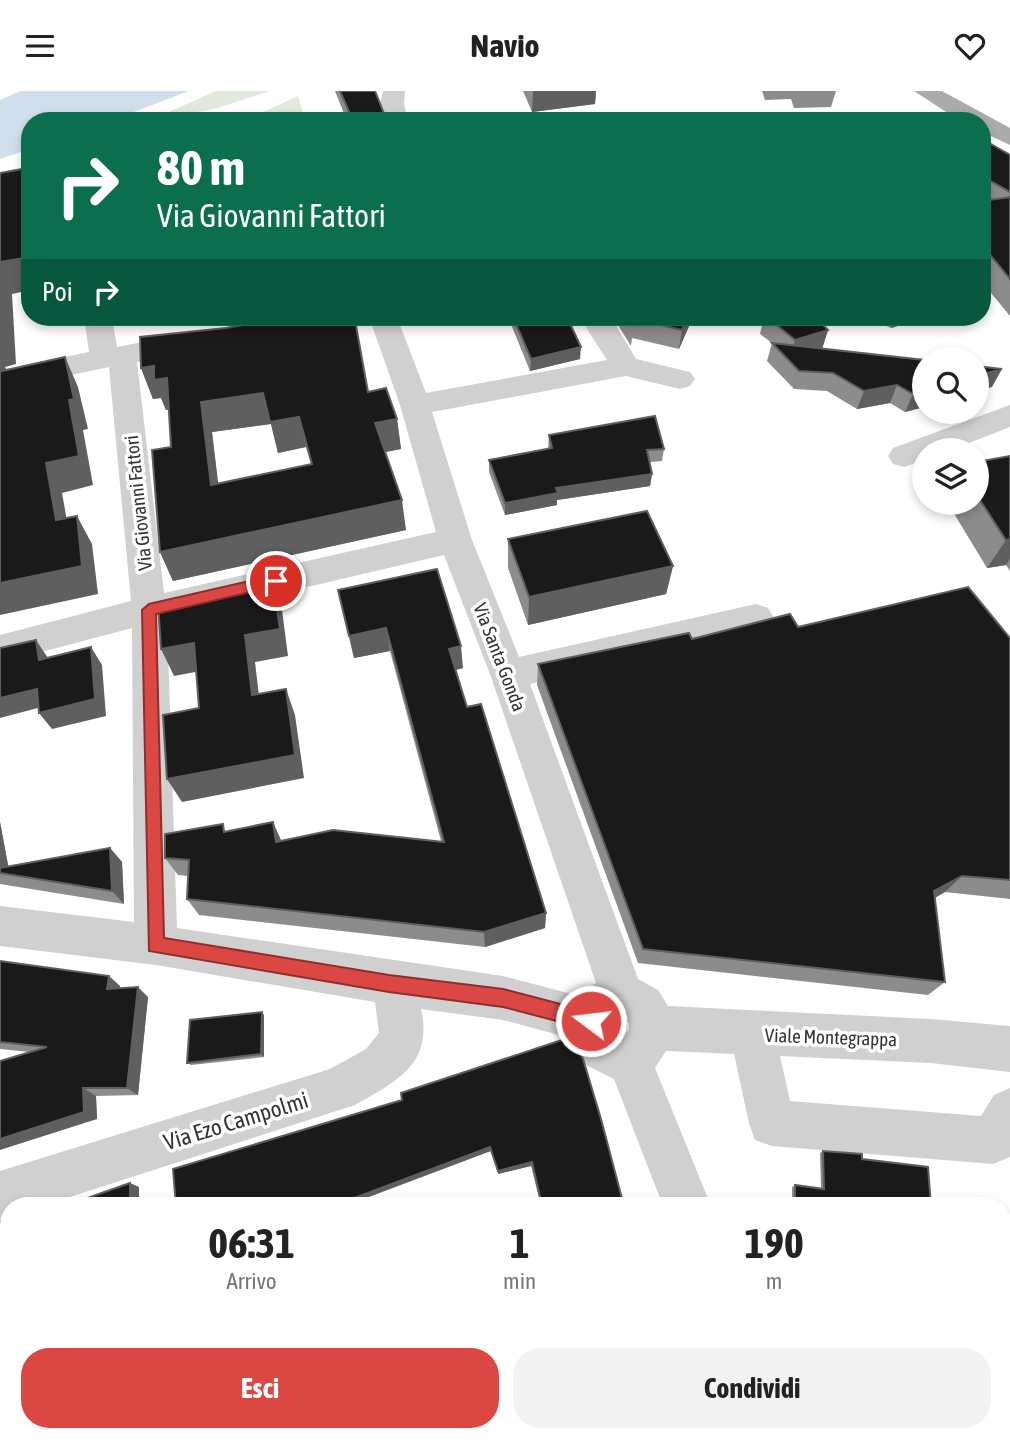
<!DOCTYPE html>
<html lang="it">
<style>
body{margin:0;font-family:"Asap Condensed",sans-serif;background:#f2f2f2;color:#222;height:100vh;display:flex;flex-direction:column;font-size:26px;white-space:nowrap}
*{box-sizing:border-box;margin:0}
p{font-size:23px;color:#767676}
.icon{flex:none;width:38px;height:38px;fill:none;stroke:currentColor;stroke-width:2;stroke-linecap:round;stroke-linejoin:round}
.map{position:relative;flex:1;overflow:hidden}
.details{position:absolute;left:0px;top:1106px;width:1012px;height:245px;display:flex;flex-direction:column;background:#fff;border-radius:28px 28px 0 0;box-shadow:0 4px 10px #0003}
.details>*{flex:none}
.guide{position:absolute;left:21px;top:21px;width:970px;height:214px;border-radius:28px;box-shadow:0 4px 10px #0003;background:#0b6e4f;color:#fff;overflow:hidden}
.controls{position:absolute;left:912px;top:256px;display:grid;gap:14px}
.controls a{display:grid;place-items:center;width:77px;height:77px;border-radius:50%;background:#fff;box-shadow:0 4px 10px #0003;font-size:35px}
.pin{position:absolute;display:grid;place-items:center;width:60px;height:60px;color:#fff;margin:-30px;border:4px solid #fff;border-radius:50%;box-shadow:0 2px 7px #0007}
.me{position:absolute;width:77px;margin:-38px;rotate:285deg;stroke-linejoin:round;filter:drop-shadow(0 0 5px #0008)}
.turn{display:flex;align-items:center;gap:24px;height:147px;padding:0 21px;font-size:32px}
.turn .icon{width:91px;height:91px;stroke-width:2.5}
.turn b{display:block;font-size:49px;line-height:60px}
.then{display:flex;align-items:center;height:66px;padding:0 21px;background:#0003;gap:14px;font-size:26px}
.eta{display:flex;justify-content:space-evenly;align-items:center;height:119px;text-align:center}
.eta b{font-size:42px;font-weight:700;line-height:49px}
.button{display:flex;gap:14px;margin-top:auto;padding:14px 21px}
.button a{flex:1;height:80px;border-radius:28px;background:#db4844;color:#fff;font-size:28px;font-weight:700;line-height:80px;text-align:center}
.button a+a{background:#f2f2f2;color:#222}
header{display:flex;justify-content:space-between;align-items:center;height:91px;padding:0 21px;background:#fff;font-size:32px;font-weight:700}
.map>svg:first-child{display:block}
.green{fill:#e2e9dd}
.water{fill:#d1dfec}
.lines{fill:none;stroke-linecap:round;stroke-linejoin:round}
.minor{fill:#d0d0d0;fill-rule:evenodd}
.major{fill:#ababab;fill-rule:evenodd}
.wall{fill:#8c8c8c;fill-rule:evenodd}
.shaded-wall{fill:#5f5f5f}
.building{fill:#1a1a1a;stroke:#5f5f5f;stroke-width:2;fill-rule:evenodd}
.route{fill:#db4844;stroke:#8e2f2c;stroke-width:2}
.labels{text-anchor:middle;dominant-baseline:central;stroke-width:7;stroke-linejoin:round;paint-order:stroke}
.street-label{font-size:19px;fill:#333;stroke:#fff}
.near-street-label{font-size:23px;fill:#333;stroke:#fff}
</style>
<header><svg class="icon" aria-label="menu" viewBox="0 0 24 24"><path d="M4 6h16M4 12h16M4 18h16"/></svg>Navio<svg class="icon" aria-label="heart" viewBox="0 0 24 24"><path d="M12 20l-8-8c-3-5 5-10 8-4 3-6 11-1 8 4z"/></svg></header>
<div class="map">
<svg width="1010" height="1351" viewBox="0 0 1010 1351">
<rect width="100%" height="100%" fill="#fff"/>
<!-- green -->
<path class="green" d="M216,0H270L218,17L148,30Z
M298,5L305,30H233L259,23Z"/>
<!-- water -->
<path class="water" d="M21,0H189L110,30H30V58L0,68V9Z"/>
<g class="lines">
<!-- minor -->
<path class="minor" d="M383,0H405L404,13L408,30H384L380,13Z
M84,226H112L117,256L148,250L158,252L162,259L158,266L137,271L164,502L436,441L400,314L369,226H397L426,302L607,269L587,238L583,226H611L636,268L690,281L695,288L690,295L680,298L626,285L432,321L472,449L519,566L756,513L768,517L774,527L768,537L756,541L530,593L638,888L658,899L668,915L931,928L1010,935V981L931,972L780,965L790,1010L981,1025L994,1004L1010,997V1066L993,1073L772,1055L755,1049L749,1032L734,963L666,960L655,977L711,1115H663L614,988L584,973L570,947L503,929L421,918C434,973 395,991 355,1014L42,1115H9V1125L0,1128V1080L330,978L366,958L379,942L375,911L156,874L0,855V815L134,831L132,537L0,572V544L131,510L109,276L0,299V279L89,261ZM444,464L490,583L596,892L579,905L503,885L177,837L167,529ZM618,927L629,932V939L624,944H618L613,939V932Z
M1010,314V336L951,359H924V369L904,376L893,373L888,365L893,357Z
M228,1342H312L308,1351H224Z
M736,1342H790L793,1351H739Z"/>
<!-- major -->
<path class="major" d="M914,0H942L1010,37V54L982,41V30H960Z"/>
</g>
<!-- wall -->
<path class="wall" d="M335,0H375L387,30H347Z
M523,0H596L595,13L532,21Z
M762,0H836L831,16L794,17L791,8L765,9Z
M982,48L1010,64V225L982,191Z
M411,226H434L428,234Z
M508,226H567L580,268L530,280Z
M613,226H693L679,258L632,247L631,255Z
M764,226H815L828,239L822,258L924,269V316L905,321L890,312L857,318L827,300L794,298L767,270L772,252L760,243Z
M875,226H916L914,230L891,237L880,232Z
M141,277L368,301L397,328L401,358L386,361L406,439L173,490L160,461L171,356L169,319H166L161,307L153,308ZM271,333L278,362L306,356L311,373L218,393L212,341Z
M549,344L664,358L662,370L650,371L652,383L650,395L557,409V414L505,424L489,381V369L548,358Z
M1010,365V480L1006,474L987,477L947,411H976V371Z
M508,448L673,475L666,503L528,534L508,477Z
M338,499L463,577L456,579L467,616L546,822L545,837L485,856L199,824L187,808L188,785L178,784L165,767L227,740L281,749L441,750L390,560L354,567Z
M798,536L1010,547V808L945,801L935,807L945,891L928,904L638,872L537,594L538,573L692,548Z
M0,731L8,775L110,757L122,771L124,813L0,793Z
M0,870L120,895V897L148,906L138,1004L96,1005L97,1028L30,961L0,958Z
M264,924V966L191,974L187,972Z
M402,1009L624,1115H541L531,1075L498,1083L491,1060L261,1115H176Z
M823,1060L862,1068L931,1115H792V1096L795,1094L821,1098L820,1062Z
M1003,1236L1010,1237V1351H815L813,1342H1003Z
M428,1342H705L708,1351H397Z"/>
<!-- shaded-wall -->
<path class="shaded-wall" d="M533,0H596L595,13L532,21Z
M22,78L30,97V134Z
M30,166V199L12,203L16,273L5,276L17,298L18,311L0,277V171Z
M141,226H184L143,233Z
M428,226H434L428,234Z
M688,226H693L679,258L682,239Z
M896,226H916L914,230L891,237Z
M828,239L822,258L790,267L795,249Z
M581,256L580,268L530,280L531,268Z
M65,266L78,296L88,338L83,339L93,394L62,402L72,458L56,429L46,372L69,309Z
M154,275L167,287L178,318L166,319L161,307L153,308L141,277Z
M1002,278L992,296L976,301V285Z
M897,294L890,312L857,318L864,300Z
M924,300V316L905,321L913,303Z
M263,302L299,326L306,356L278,362L271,333L212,341L222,424L211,394L201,311Z
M397,328L401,358L380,362L375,332Z
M652,383L650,395L557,409V414L505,424V412L556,397Z
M402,409L406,439L173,490L160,461Z
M77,425L92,453L98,503L0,524V492Z
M1010,448V468L1006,474L987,477L1006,449Z
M673,475L666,503L528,534L529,506Z
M273,491L282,519L288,565L255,571L262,630L252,604L245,544Z
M386,537L390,560L354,567L349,545Z
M36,549L48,567L39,569Z
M194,552L206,579L174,585L161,558Z
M461,555L463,577L451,580L449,558Z
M91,556L102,574L106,625L52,638L39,622Z
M37,598L49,614L0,627V607Z
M286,598L295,624L304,687L182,711L167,688Z
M0,731L10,784L0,781Z
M273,731L281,749L276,751Z
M110,757L122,771L124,813L112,800Z
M962,785L945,801L918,816L934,800Z
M546,822L545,837L485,856L484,841Z
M109,885L120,895L119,907L107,898Z
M138,896L148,906L138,1004L127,997Z
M262,921L264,924V966L261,963Z
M83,997L96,1005L97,1028L0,1059V1048Z
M490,1056L491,1060L345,1115H333Z
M532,1071L531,1075L498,1083V1080Z
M130,1092L139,1096V1115H130Z
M264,1110L270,1113L261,1115H244Z"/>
<!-- building -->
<path class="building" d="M340,0H375L387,30H353Z
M982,48L1010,64V101L982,85Z
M22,78L30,134V166L0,171V82Z
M1010,106V188L982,154V110Z
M288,226H342L355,229L368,301L386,297L397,328L375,332L402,409L160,461L152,359L171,356L167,287L154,289V275L141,277L140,246L226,237ZM263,302L270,331L299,326L312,373L211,394L201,311Z
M513,226H567L581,256L531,268Z
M628,226H688L682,239L633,227L634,235Z
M767,226H815L828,239L795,249Z
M772,252L924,269V300L913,303L897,294L864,300L833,282L799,280Z
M65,266L74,308L69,309L79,365L46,372L56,429L77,425L82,475L0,492V268H1L2,280Z
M976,275L1002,278L976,285Z
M655,325L664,358L647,359L652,383L556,397L558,402L505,412L489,369L552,357L549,344Z
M1010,365V448L1006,449L976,403V371Z
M647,420L673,475L529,506L508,448Z
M437,478L461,555L449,558L467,616L481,613L546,822L484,841L187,808L189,769L165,767V743L223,733L224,741L273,731L276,751L333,739L444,751L386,537L349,545L338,499Z
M273,491L280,538L245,544L252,604L286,598L295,664L167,688L163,624L199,617L194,552L161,558L158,511Z
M968,496L1010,547V789L962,785L934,800L945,891L643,858L538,573L689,542L692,548L790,523L798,536Z
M36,549L39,569L91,556L95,608L39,622L37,598L0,607V557Z
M110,757L112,800L0,782V777Z
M0,870L109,885L107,898L138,896L127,997H83L84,1021L0,1048V970L47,956L0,951Z
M262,921L261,963L187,972L190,929Z
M571,946L583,968L601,1028L624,1115H542L532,1071L498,1080L490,1056L333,1115H265L264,1110L244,1115H176L173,1078L402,1009L401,1002Z
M823,1060L862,1063V1068L928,1076L931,1115H795V1094L824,1098Z
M130,1092V1115H65Z
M9,1128V1342H53L18,1351H0V1130Z
M1010,1240V1351H828L825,1342H1003V1242Z
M441,1342H471V1344L479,1342H705L708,1351H411Z"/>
<!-- route -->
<path class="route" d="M276,484L281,486V494L156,523L164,847L389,884L503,898L591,921L597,924L600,930L597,937L591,939L503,916L389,901L149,860L142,519L149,513Z"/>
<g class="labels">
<!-- street labels -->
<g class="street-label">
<text transform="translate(138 412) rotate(-96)">Via Giovanni Fattori</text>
<text transform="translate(500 566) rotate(69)">Via Santa Gonda</text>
<text transform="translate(831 946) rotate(2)">Viale Montegrappa</text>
</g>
<!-- near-street labels -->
<g class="near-street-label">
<text transform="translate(236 1030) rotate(-17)">Via Ezo Campolmi</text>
</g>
</g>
</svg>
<div class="controls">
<a><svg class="icon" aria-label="search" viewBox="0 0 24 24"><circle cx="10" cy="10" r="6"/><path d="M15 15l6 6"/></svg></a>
<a><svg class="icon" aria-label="layers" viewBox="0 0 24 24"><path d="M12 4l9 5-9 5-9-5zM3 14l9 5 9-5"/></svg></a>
</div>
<div class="pin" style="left:276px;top:490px;background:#d93025"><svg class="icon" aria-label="arrive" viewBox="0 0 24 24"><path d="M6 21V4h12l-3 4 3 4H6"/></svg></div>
<svg class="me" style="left:591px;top:930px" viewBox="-20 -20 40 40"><circle r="17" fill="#db4844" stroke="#fff" stroke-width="3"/><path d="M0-11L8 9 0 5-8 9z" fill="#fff"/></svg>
<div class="guide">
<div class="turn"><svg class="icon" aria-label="right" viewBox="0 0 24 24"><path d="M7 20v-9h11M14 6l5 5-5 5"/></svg><div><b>80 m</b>Via Giovanni Fattori</div></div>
<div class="then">Poi<svg class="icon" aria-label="right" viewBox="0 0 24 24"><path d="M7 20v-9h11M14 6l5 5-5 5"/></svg></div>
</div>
<section class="details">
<div class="eta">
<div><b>06:31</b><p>Arrivo</p></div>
<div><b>1</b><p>min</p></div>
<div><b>190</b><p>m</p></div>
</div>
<div class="button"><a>Esci</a><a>Condividi</a></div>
</section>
</div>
